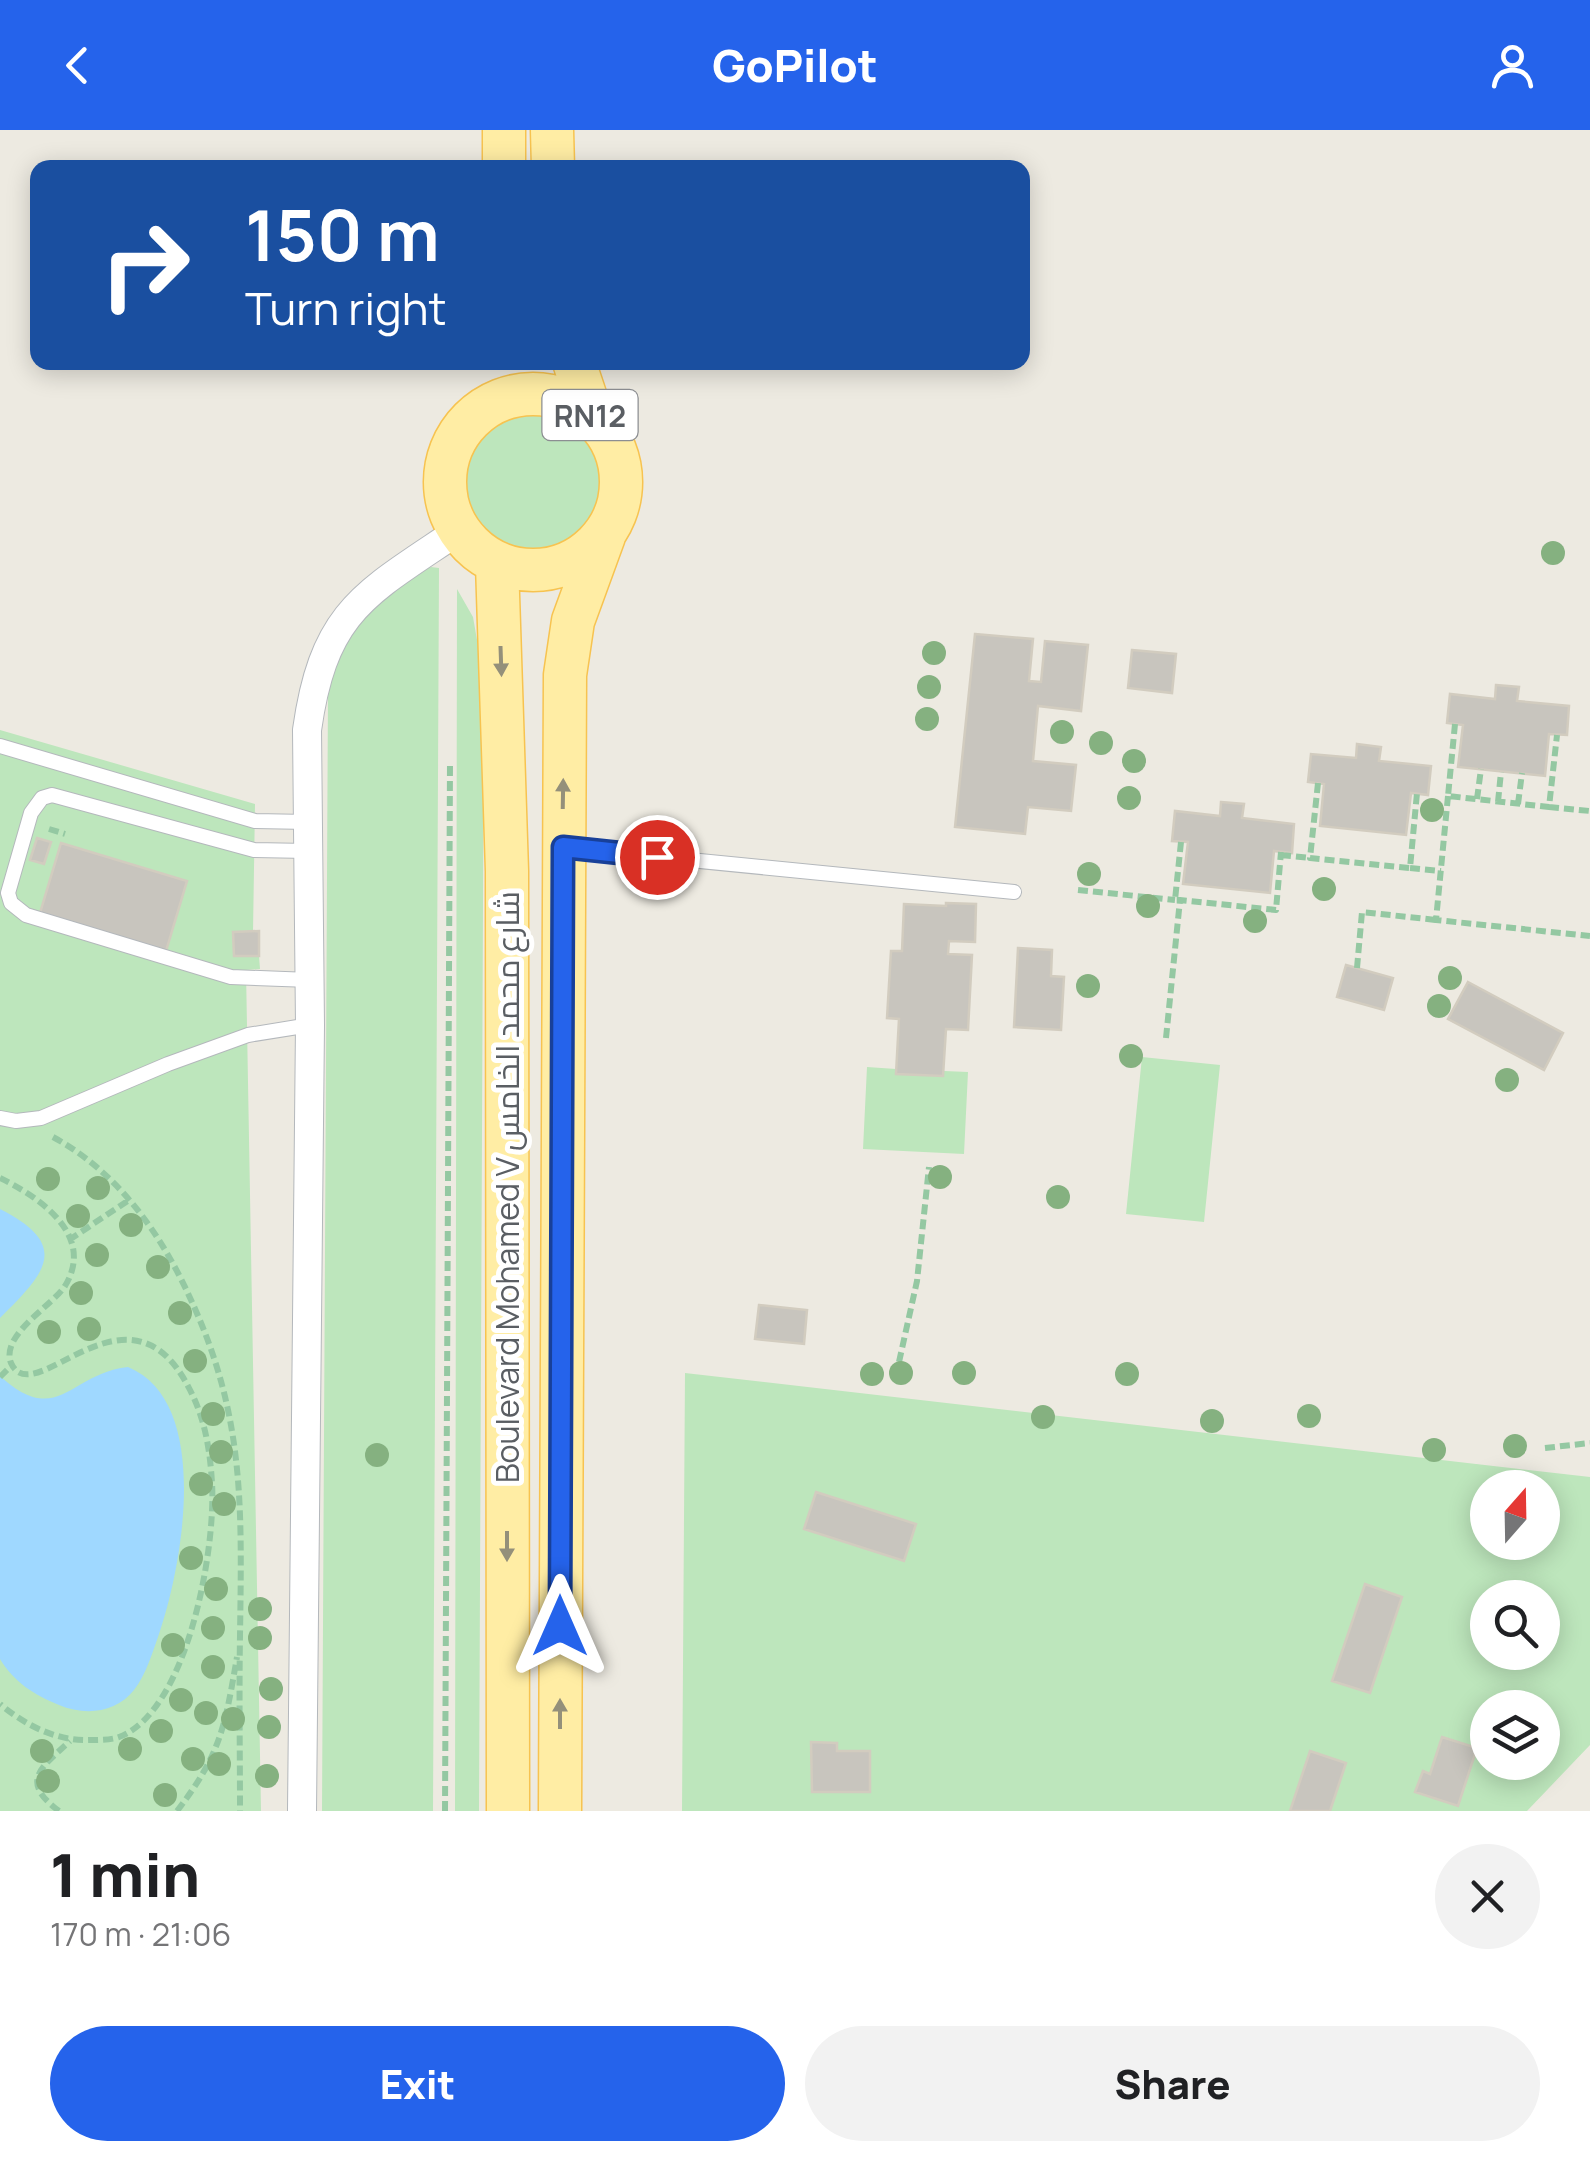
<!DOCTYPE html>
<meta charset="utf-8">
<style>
body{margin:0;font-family:Manrope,Cairo,sans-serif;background:#f2f2f2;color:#202124;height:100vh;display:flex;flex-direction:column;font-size:38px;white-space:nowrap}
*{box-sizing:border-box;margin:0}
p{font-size:32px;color:#757577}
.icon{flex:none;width:55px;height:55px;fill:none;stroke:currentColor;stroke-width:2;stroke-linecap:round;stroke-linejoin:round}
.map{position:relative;height:1681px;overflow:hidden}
.side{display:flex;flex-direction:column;background:#fff;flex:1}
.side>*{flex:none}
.top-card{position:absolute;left:30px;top:30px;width:1000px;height:210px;border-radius:20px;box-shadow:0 5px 25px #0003;background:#1a4fa0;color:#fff;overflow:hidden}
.needle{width:65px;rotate:20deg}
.controls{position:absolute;left:1470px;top:1340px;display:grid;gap:20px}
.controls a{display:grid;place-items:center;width:90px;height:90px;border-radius:50%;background:#fff;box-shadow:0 5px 25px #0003;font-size:50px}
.pin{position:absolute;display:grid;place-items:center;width:85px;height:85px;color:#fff;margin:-42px;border:5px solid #fff;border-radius:50%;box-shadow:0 2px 10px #0007}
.me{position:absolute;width:110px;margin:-55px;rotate:0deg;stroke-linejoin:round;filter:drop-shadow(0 0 8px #0008)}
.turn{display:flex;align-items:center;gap:35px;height:210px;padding:0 50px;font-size:45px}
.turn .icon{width:130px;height:130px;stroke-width:2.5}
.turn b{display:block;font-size:70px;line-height:85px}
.round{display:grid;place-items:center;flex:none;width:105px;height:105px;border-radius:52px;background:#f2f2f2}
.summary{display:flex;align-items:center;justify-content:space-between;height:170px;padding:0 50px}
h1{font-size:60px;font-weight:800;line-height:75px}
.primary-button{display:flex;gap:20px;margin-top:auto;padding:20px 50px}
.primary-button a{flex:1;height:115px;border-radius:60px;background:#2563eb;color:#fff;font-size:40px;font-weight:800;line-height:115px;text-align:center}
.primary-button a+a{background:#f2f2f2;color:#202124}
header{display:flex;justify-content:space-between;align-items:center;height:130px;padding:0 50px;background:#2563eb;color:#fff;font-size:45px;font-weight:800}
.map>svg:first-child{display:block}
.green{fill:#bde6bc;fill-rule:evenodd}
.water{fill:#9fd8ff}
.building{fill:#c8c5be;stroke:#d2ccbf;stroke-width:2.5}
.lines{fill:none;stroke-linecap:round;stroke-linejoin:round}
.service-casing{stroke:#b4b8bc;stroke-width:16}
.minor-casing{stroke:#b4b8bc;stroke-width:30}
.primary-casing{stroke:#f7c350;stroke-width:45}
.path{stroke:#94c8a2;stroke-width:6;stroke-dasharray:10 5;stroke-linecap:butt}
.service{stroke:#fff;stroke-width:14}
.minor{stroke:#fff;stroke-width:28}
.primary{stroke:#ffeda4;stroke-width:42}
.tree{fill:#85b180}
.oneway{fill:#94907a}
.route-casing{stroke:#184099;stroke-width:25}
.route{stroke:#2563eb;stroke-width:18}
.labels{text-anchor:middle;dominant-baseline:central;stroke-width:10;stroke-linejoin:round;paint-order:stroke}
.shield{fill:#fff;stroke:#8c8e92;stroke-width:2.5}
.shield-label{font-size:30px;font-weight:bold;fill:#5a5e63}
.street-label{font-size:32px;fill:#5a5e63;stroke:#fff}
</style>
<header><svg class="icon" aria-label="back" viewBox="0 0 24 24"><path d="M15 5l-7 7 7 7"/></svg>GoPilot<svg class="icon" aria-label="person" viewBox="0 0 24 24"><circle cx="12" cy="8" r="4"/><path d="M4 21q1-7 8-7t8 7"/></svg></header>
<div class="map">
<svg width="1590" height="1681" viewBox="0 0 1590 1681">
<rect width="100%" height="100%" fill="#edeae1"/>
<!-- green -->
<path class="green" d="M462 350a72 72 0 1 1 144 0a72 72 0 1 1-144 0Z
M431,437L439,438L433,1681H322L328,561C336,508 381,458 431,437Z
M457,459L473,487L484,550L479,1681H455Z
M0,600L255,674L253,802H233L234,826H259L260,839L246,840L261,1681H0Z
M1142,927L1220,935L1204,1092L1126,1084Z
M867,937L896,939V944L943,946L944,941L968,942L964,1024L863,1019Z
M685,1243L1590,1347V1615L1527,1681H682ZM1488,1358H1542V1412H1488ZM1488,1468H1542V1522H1488ZM1488,1578H1542V1632H1488Z"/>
<!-- water -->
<path class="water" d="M0,1079C73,1116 44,1144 0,1188Z
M128,1237C213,1272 182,1437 159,1504C153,1521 146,1545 134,1560C116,1583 85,1586 59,1575C34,1565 14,1552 0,1529V1246C58,1299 70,1243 128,1237Z"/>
<!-- building -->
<path class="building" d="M975,504L1033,509L1029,551L1041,552L1045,511L1088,515L1081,581L1038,576L1033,631L1076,635L1071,681L1028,677L1025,704L955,697Z
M1132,520L1176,524L1172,563L1128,558Z
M1496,555L1519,557L1517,571L1569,576L1567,605L1549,604L1545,646L1458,637L1463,595L1447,593L1450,564L1495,569Z
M1357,614L1381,617L1379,631L1431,636L1428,665L1411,663L1406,705L1320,696L1324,654L1308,652L1311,624L1356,628Z
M1221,672L1244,674L1242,688L1294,694L1292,723L1274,721L1270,763L1183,754L1188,712L1172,711L1175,681L1220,686Z
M37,708L51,712L44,734L30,730Z
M61,713L187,751L166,821L40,783Z
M946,773L976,774L975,812L949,811L948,824L972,825L968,900L946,899L943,946L896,944L899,889L887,888L891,821H902L904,774L946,776Z
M259,801V826H234L233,802Z
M1018,818L1052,820L1051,846L1064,847L1061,900L1014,897Z
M1346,835L1393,848L1384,880L1337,867Z
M1468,852L1563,903L1544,940L1448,889Z
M759,1175L807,1180L804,1214L755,1209Z
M816,1362L916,1394L904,1431L804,1399Z
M1365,1454L1402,1467L1370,1563L1332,1551Z
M1442,1607L1477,1618L1458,1676L1415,1662L1423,1641L1430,1644Z
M811,1612L837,1613V1621H870V1662H812Z
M1310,1621L1346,1633L1330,1681H1290Z"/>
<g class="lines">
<!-- service casing -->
<g class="service-casing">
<path id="service" d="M0,616L255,691L308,692
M568,718L1014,762
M308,721L254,720L52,665L42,668L31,683L8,763L11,773L26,785L231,847L310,850
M0,988L16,991L41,988L168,934L248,905L310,895"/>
</g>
<!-- minor casing -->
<g class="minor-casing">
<path id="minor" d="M302,1681L310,895L307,600C324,480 365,464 458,401"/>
</g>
<!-- primary casing -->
<g class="primary-casing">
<path id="primary" d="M552,0L553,38
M504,38V0
M574,232L592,286
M445 352a88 88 0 1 1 176 0a88 88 0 1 1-176 0Z
M497,434L507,741L508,1681
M560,1681L565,545L573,491L604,406"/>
</g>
<!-- path -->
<path class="path" d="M1455,594L1448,666L1549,677L1557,605
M1318,653L1310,728L1410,738L1417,663
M1448,666L1436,790L1590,806
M1477,669L1481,639
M1498,672L1501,642
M1518,674L1522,643
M1549,677L1590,681
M49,699L65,704
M1181,712L1175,770H1180L1276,780L1281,722
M1281,725L1310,728
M1410,738L1441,741
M1078,760L1175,770
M1357,838L1362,782L1436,790
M1166,908L1180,770
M53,1007C110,1038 150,1089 179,1145C245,1275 242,1365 240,1506C239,1565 240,1623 240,1681
M0,1048C39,1067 96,1105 65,1156C52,1176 0,1205 11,1233C34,1284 128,1139 189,1258C205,1288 210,1320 212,1353C216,1418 188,1581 119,1607C111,1610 98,1610 89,1610C56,1611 25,1595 0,1574
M69,1110L129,1070
M899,1232L917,1151L929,1037
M0,1247L11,1236
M1545,1318L1590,1313
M59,1681C19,1651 41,1638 70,1611
M177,1681C221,1624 225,1596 237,1527
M445,1681L450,632"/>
<!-- service -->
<use href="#service" class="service"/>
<!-- minor -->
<use href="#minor" class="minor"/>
<!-- primary -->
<use href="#primary" class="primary"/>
</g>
<!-- trees -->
<g class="tree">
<circle cx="1553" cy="423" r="12"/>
<circle cx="934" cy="523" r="12"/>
<circle cx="929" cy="557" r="12"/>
<circle cx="927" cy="589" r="12"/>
<circle cx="1062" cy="602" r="12"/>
<circle cx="1101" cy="613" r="12"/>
<circle cx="1134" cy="631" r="12"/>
<circle cx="1129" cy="668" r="12"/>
<circle cx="1432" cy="680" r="12"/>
<circle cx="1089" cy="744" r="12"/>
<circle cx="1324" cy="759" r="12"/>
<circle cx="1148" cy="776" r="12"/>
<circle cx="1255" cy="791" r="12"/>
<circle cx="1450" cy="848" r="12"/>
<circle cx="1088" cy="856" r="12"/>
<circle cx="1439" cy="876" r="12"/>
<circle cx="1131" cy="926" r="12"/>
<circle cx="1507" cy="950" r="12"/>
<circle cx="940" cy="1047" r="12"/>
<circle cx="48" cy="1049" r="12"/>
<circle cx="98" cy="1058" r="12"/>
<circle cx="1058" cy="1067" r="12"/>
<circle cx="78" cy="1086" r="12"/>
<circle cx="131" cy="1095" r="12"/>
<circle cx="97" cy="1125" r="12"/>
<circle cx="158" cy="1137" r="12"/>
<circle cx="81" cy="1163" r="12"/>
<circle cx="180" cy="1183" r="12"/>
<circle cx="89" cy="1199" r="12"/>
<circle cx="49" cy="1202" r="12"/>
<circle cx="195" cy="1231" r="12"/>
<circle cx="901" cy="1243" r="12"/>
<circle cx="964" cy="1243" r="12"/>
<circle cx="872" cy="1244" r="12"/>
<circle cx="1127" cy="1244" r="12"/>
<circle cx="213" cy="1284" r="12"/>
<circle cx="1309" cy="1286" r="12"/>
<circle cx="1043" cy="1287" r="12"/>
<circle cx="1212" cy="1291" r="12"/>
<circle cx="1515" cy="1316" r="12"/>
<circle cx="1434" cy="1320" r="12"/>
<circle cx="221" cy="1322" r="12"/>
<circle cx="377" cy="1325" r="12"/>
<circle cx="201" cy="1354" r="12"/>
<circle cx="224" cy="1374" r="12"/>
<circle cx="191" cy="1428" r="12"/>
<circle cx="216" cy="1459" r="12"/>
<circle cx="260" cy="1479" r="12"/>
<circle cx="213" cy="1498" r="12"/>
<circle cx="260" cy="1508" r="12"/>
<circle cx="173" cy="1515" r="12"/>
<circle cx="213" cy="1537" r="12"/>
<circle cx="271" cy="1559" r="12"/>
<circle cx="181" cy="1570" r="12"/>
<circle cx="206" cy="1583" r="12"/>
<circle cx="233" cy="1589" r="12"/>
<circle cx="269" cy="1597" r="12"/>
<circle cx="161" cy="1601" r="12"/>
<circle cx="130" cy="1619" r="12"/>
<circle cx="42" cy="1621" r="12"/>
<circle cx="193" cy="1629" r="12"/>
<circle cx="219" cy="1634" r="12"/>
<circle cx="267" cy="1646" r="12"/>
<circle cx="48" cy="1651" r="12"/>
<circle cx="165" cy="1665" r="12"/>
</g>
<!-- one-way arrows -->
<defs><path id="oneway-solid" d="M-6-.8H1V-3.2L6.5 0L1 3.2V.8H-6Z" transform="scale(2.5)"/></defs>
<g class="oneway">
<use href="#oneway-solid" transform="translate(501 531) rotate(88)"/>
<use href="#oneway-solid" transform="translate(563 664) rotate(-89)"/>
<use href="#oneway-solid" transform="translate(507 1416) rotate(90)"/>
<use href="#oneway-solid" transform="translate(560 1584) rotate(-90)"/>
</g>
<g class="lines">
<!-- route casing -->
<g class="route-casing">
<path id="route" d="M560,1496L563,717L657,727"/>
</g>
<!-- route -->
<use href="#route" class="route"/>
</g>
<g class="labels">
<!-- shield labels -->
<rect class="shield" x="542.5" y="260" width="95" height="50" rx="8"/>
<g class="shield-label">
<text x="590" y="285">RN12</text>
</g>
<!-- street labels -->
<g class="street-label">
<text transform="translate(507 1057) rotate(-90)">Boulevard Mohamed V شارع محمد الخامس</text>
</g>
</g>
</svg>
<div class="controls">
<a><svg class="needle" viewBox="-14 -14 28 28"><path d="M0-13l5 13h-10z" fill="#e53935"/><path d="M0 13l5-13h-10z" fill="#757577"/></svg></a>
<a><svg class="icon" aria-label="search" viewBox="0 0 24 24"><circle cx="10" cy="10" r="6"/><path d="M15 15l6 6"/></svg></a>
<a><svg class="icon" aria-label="layers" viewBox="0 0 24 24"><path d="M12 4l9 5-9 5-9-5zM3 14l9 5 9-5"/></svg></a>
</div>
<div class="pin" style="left:657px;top:727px;background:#d93025"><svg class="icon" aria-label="arrive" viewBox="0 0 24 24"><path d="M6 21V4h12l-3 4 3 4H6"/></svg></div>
<svg class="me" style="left:560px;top:1496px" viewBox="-20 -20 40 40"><path d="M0-17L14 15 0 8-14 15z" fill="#2563eb" stroke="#fff" stroke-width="4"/></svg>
<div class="top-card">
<div class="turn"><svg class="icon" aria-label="right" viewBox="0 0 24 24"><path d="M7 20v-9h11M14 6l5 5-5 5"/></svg><div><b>150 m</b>Turn right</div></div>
</div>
</div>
<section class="side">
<div class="summary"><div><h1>1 min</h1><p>170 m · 21:06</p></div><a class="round"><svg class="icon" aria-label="close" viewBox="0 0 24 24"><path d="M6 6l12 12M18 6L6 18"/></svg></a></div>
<div class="primary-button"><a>Exit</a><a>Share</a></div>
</section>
